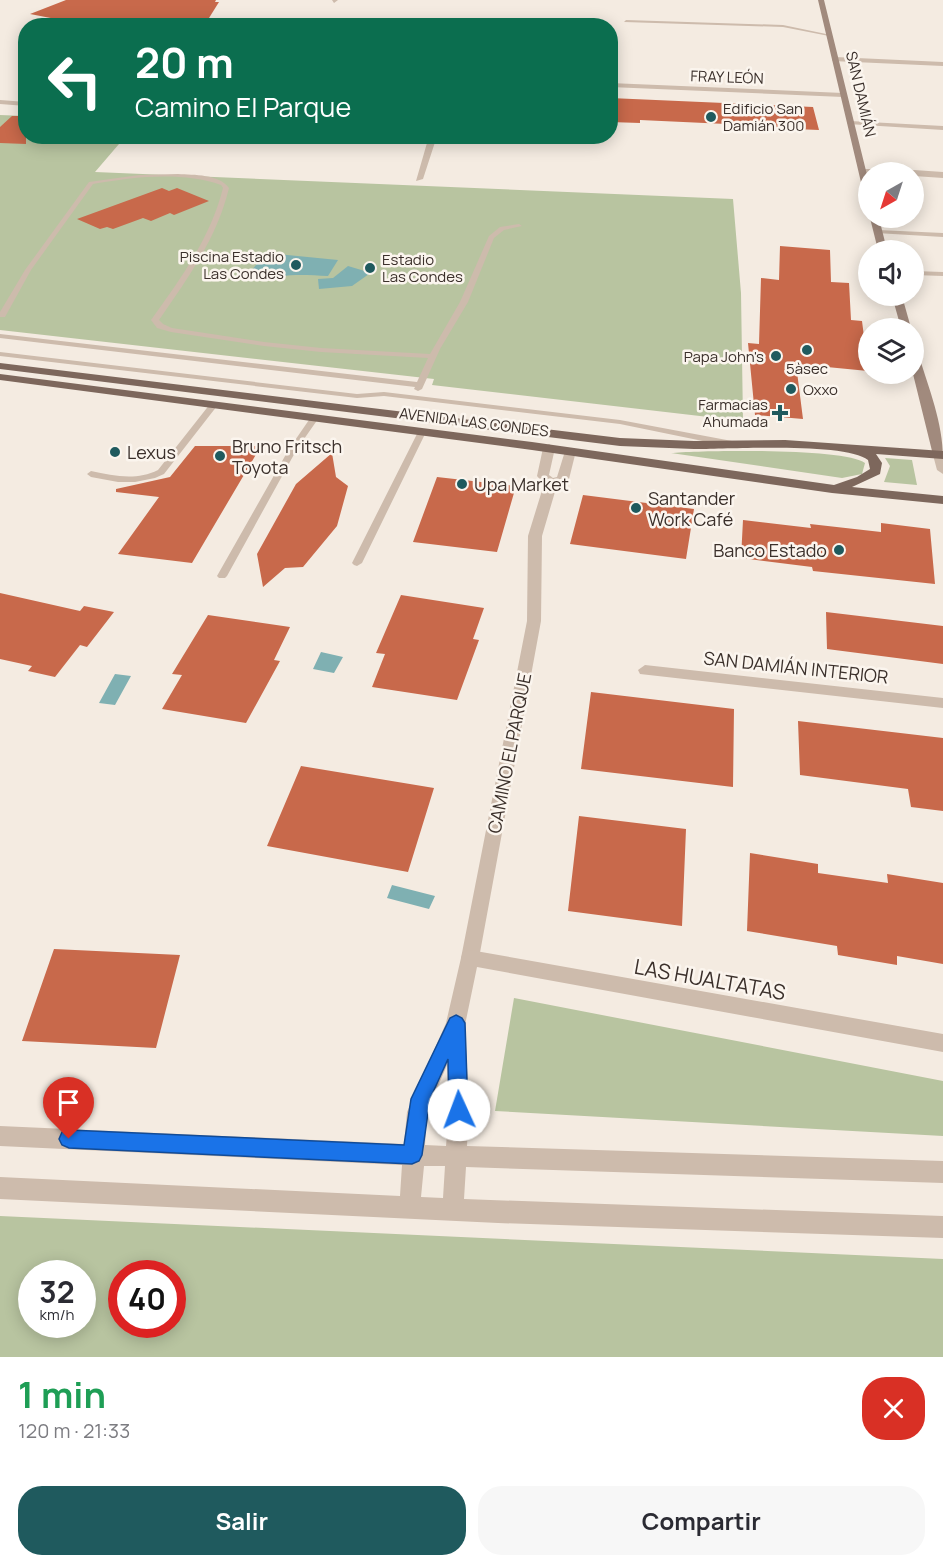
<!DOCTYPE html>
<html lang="es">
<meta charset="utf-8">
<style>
body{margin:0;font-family:Manrope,sans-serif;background:#f7f7f7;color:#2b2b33;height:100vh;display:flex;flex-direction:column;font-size:22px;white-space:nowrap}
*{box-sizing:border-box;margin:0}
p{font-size:20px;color:#7c7c81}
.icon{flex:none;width:33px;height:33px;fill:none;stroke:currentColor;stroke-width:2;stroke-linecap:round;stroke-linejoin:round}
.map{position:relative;height:1357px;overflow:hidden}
.side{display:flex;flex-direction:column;background:#fff;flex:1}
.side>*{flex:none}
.hud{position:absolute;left:18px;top:18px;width:600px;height:126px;border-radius:24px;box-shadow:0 3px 15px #0003;background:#0b6e4f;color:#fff;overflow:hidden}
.needle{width:39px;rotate:219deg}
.buttons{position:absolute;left:858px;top:162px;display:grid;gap:12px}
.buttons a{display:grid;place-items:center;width:66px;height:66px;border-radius:50%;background:#fff;box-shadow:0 3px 15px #0003;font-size:30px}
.speed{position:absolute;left:18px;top:1260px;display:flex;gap:12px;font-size:30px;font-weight:700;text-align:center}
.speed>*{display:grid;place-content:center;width:78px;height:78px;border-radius:50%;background:#fff;box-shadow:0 3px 15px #0003;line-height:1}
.speed small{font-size:15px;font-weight:400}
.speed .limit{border:9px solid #d22;background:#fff;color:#111}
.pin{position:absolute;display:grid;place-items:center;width:51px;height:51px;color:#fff;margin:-62px -26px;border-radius:50% 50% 50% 0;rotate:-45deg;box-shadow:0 0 6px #0007}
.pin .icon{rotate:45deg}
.me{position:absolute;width:66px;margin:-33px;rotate:358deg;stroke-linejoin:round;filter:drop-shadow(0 0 4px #0008)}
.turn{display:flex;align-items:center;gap:21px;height:126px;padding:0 18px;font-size:27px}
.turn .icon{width:78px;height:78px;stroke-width:2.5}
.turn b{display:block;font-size:42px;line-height:51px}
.round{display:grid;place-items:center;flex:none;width:63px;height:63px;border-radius:24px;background:#f7f7f7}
.headline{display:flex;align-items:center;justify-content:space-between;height:102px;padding:0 18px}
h1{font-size:36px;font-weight:700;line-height:45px;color:#1e9e55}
.primary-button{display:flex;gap:12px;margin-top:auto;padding:12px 18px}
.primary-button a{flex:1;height:69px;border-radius:24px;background:#1f5a5e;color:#fff;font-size:24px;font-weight:700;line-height:69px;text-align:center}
.primary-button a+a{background:#f7f7f7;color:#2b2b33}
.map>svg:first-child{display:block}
.green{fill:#b8c4a0;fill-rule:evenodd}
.water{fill:#7fb0b2}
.building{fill:#c8694b}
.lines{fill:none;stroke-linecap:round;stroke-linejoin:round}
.service{fill:#cdbbac;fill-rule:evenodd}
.minor{fill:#cdbbac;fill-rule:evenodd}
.tertiary{fill:#cdbbac;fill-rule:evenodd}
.secondary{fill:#a18a7d;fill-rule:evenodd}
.primary{fill:#7d675c;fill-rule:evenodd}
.route{fill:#1a73e8;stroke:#114b97;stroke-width:1.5}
.poi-dot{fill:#1f5a5e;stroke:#fbf5ee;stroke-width:2}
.labels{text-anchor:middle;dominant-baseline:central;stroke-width:5;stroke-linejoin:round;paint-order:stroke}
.far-street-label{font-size:15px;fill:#3b302b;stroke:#fbf5ee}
.far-poi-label{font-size:15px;fill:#3b302b;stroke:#fbf5ee;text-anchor:start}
.poi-label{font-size:18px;fill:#3b302b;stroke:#fbf5ee;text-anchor:start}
.street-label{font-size:18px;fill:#3b302b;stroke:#fbf5ee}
.near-street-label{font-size:21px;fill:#3b302b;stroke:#fbf5ee}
</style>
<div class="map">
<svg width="943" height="1357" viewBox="0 0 943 1357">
<rect width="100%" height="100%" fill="#f4ebe1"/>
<!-- green -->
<path class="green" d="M217,18L313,21L310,26L211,25Z
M0,115L25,116L26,136L125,137L95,172L733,199L741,293L743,421L432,385L434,379L0,330Z
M671,453C701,450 846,448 865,463L862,474L842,478Z
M885,458L912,460L917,485L884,482L890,466Z
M514,998L943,1081V1136L495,1111Z
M0,1216L943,1259V1357H0ZM32,1274H82V1324H32ZM122,1274H172V1324H122Z"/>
<!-- water -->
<path class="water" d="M267,253L338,260L328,276C305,275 283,273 262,281L248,274Z
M348,266L368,272L369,274L352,286L319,289L318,279L333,278Z
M321,652L343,657L334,673L313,669Z
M115,674L131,676L115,705L99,703Z
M392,885L435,896L429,909L387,898Z"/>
<!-- building -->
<path class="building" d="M66,0H216L215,2H219L204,26H92L30,14Z
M610,98L813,107L819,130L771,128L770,126L640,120V123L610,122Z
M12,116H26V144L0,143V127Z
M162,188L169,191L177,188L209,201L174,215L170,213L151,221L143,218L113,229L107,227L100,229L77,219Z
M780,246L830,250L831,282L849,283L851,320L862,321L868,368V371L796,364L803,419L755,415L748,343L759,344L761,278L779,280Z
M195,446H261L192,563L118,554L159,497L116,492V489L170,477Z
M332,453L336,477L348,486L337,526L303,567L285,568L263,587L257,554L296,484Z
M437,477L516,486L497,552L413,542Z
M583,495L694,509L686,559L570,544Z
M743,520L811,528L810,524L881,532V523L930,529L935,584L813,571L812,567L741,558Z
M0,593L80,611L84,606L114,612L87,647L80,645L55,677L28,671L32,666L0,659Z
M401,595L484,608L473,639L479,640L457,700L372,687L385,654L376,653Z
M826,612L943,626V664L827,649Z
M208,615L290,627L274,660L280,661L246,723L162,709L182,675L172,674Z
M591,692L734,709L733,787L581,769Z
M798,721L943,738V811L911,807L908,789L800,775Z
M301,766L434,788L408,872L267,846Z
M579,816L686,829L682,926L568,911Z
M750,853L818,864V873L888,883L887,874L943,883V964L897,956V965L838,955L837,946L747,931Z
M54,949L180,955L156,1048L22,1041Z"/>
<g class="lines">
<!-- service -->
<path class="service" d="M626,20L783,25L831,35L829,36L783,27L624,22Z
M850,121L943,126V130L848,124L847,123Z
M284,137L381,140L396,137H432L435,139L432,141H396L381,144L282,140L281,139Z
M178,174C194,175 219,174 229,188C217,238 188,278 159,320L163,324L172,328L264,342L321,348L430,354L460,302L489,236L500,227L519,224L522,226L504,230L494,238L468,302L440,349L422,389L418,391L414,389L415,387L0,338V334L417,382L428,358L321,352L264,346L171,332L157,328L151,320C181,278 210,239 223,188L221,185C182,171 133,177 93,184L31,270L5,317H0V312L25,270L89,182L139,175Z
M878,230L943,233V237L876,233L875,232Z
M914,271L943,272V276L914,275Z
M0,352L357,394L384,392L620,420L732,441L736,444L732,447L620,424L384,396L357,398L0,356Z
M210,404H213L217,406L164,474L155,478L135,482H118L91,477L87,474L91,471C114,476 136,481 158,470Z
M311,417H317L318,419L297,449L227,576L225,578H219L217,576L289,449Z
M419,430H422L426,432L362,563L357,566L354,565L352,563Z"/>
<!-- minor -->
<path class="minor" d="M332,0H338L334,3Z
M835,57L943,62V66L832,61Z
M610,83L843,93L847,95L843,97L610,87Z
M0,100L26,102V106L0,104Z
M429,136H437L423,179L416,181Z
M859,169H894L898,172L862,174L859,173Z
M914,170L943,172V178L914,176V172H910Z
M549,444L555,448L549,475L553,478L557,477L566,448H574L576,451L569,479L557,485L542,536L541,621L479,958L477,964L470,966L463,964L461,958L527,621L528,536L544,484L537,476L543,448Z
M645,665L943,698V708L640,674L638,670Z"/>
<!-- tertiary -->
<path class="tertiary" d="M939,451L943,452V474L937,470L933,455Z
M470,950L943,1034V1052L477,967L465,1025L469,1110L467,1146L943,1161V1183L466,1167L464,1199L943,1216V1238L498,1223L0,1199V1177L400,1196L402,1165L0,1146V1126L404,1144L407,1112L446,1023L461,958L463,952ZM447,1065L449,1110L446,1146L425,1145L427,1112ZM424,1166H445L443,1198L421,1197Z"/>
<!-- secondary -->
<path class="secondary" d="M818,0H824L868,179V198L864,195Z
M870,218H879L887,250H878Z
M892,296H902L911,328H901Z
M914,353L919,356C929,389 943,423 943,458H935L933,455L913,374Z"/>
<!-- primary -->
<path class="primary" d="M0,363L620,438L694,441L785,440L943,451V459L876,454L882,463L880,474L852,487L943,496V504L832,493L532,450L0,380V374L532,442L834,485L857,477L870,469L868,460C847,442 726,449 694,449C669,448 645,447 620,446L0,369Z"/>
</g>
<!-- route -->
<path class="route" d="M456,1015L462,1018L465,1023L468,1110L465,1116L459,1119L452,1116L449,1110L448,1059L430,1099L422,1155L419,1161L412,1164L69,1148L62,1145L59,1139L62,1132L69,1130L404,1145L411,1099L450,1018Z"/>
<!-- markers -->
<g class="poi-dot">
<circle cx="711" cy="117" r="6"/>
<circle cx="296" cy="265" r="6"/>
<circle cx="370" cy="268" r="6"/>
<circle cx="807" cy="350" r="6"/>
<circle cx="776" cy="356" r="6"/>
<circle cx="791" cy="389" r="6"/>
<path d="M777 404h6v6h6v6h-6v6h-6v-6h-6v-6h6z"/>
<circle cx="115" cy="452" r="6"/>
<circle cx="220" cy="456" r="6"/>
<circle cx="462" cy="484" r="6"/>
<circle cx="636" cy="508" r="6"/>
<circle cx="839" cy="550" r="6"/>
</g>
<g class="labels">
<!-- far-street labels -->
<g class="far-street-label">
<text transform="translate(727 77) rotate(2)">FRAY LEÓN</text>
<text transform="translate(861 94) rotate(77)">SAN DAMIÁN</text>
<text transform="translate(474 422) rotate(7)">AVENIDA LAS CONDES</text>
</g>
<!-- far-poi labels -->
<g class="far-poi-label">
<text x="723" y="108">Edificio San<tspan x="723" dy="17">Damián 300</tspan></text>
<text x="284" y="256" text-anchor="end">Piscina Estadio<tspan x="284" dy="17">Las Condes</tspan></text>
<text x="382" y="259">Estadio<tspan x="382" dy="17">Las Condes</tspan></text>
<text x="764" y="356" text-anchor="end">Papa John's</text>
<text x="807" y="368" text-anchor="middle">5àsec</text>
<text x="803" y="389">Oxxo</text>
<text x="768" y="404" text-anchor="end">Farmacias<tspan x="768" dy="17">Ahumada</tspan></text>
</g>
<!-- poi labels -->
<g class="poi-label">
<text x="232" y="446">Bruno Fritsch<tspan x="232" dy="21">Toyota</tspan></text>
<text x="127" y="452">Lexus</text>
<text x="474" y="484">Upa Market</text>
<text x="648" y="498">Santander<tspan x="648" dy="21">Work Café</tspan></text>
<text x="827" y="550" text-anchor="end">Banco Estado</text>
</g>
<!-- street labels -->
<g class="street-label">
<text transform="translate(796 667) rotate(6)">SAN DAMIÁN INTERIOR</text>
<text transform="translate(509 753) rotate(-79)">CAMINO EL PARQUE</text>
</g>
<!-- near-street labels -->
<g class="near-street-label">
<text transform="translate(710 979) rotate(10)">LAS HUALTATAS</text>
</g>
</g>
</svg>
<div class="buttons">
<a><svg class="needle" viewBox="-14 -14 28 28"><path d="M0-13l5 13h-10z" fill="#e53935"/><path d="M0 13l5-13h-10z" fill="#7c7c81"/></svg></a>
<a><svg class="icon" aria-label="sound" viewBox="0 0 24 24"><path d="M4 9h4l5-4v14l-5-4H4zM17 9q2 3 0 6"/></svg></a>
<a><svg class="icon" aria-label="layers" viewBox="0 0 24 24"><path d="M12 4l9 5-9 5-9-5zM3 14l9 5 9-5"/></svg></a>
</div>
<div class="speed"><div>32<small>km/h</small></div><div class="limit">40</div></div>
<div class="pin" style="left:69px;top:1139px;background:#d93025"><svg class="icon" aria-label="arrive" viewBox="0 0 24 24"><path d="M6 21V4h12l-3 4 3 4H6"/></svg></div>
<svg class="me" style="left:459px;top:1110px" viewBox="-20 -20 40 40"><circle r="19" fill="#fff"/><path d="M0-13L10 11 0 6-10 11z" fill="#1a73e8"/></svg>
<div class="hud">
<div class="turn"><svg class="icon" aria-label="left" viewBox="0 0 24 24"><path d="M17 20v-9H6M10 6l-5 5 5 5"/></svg><div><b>20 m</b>Camino El Parque</div></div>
</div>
</div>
<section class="side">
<div class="headline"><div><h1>1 min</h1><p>120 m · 21:33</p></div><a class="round" style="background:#d93025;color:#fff"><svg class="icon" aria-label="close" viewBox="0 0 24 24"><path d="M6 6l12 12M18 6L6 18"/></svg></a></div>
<div class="primary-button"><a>Salir</a><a>Compartir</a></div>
</section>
